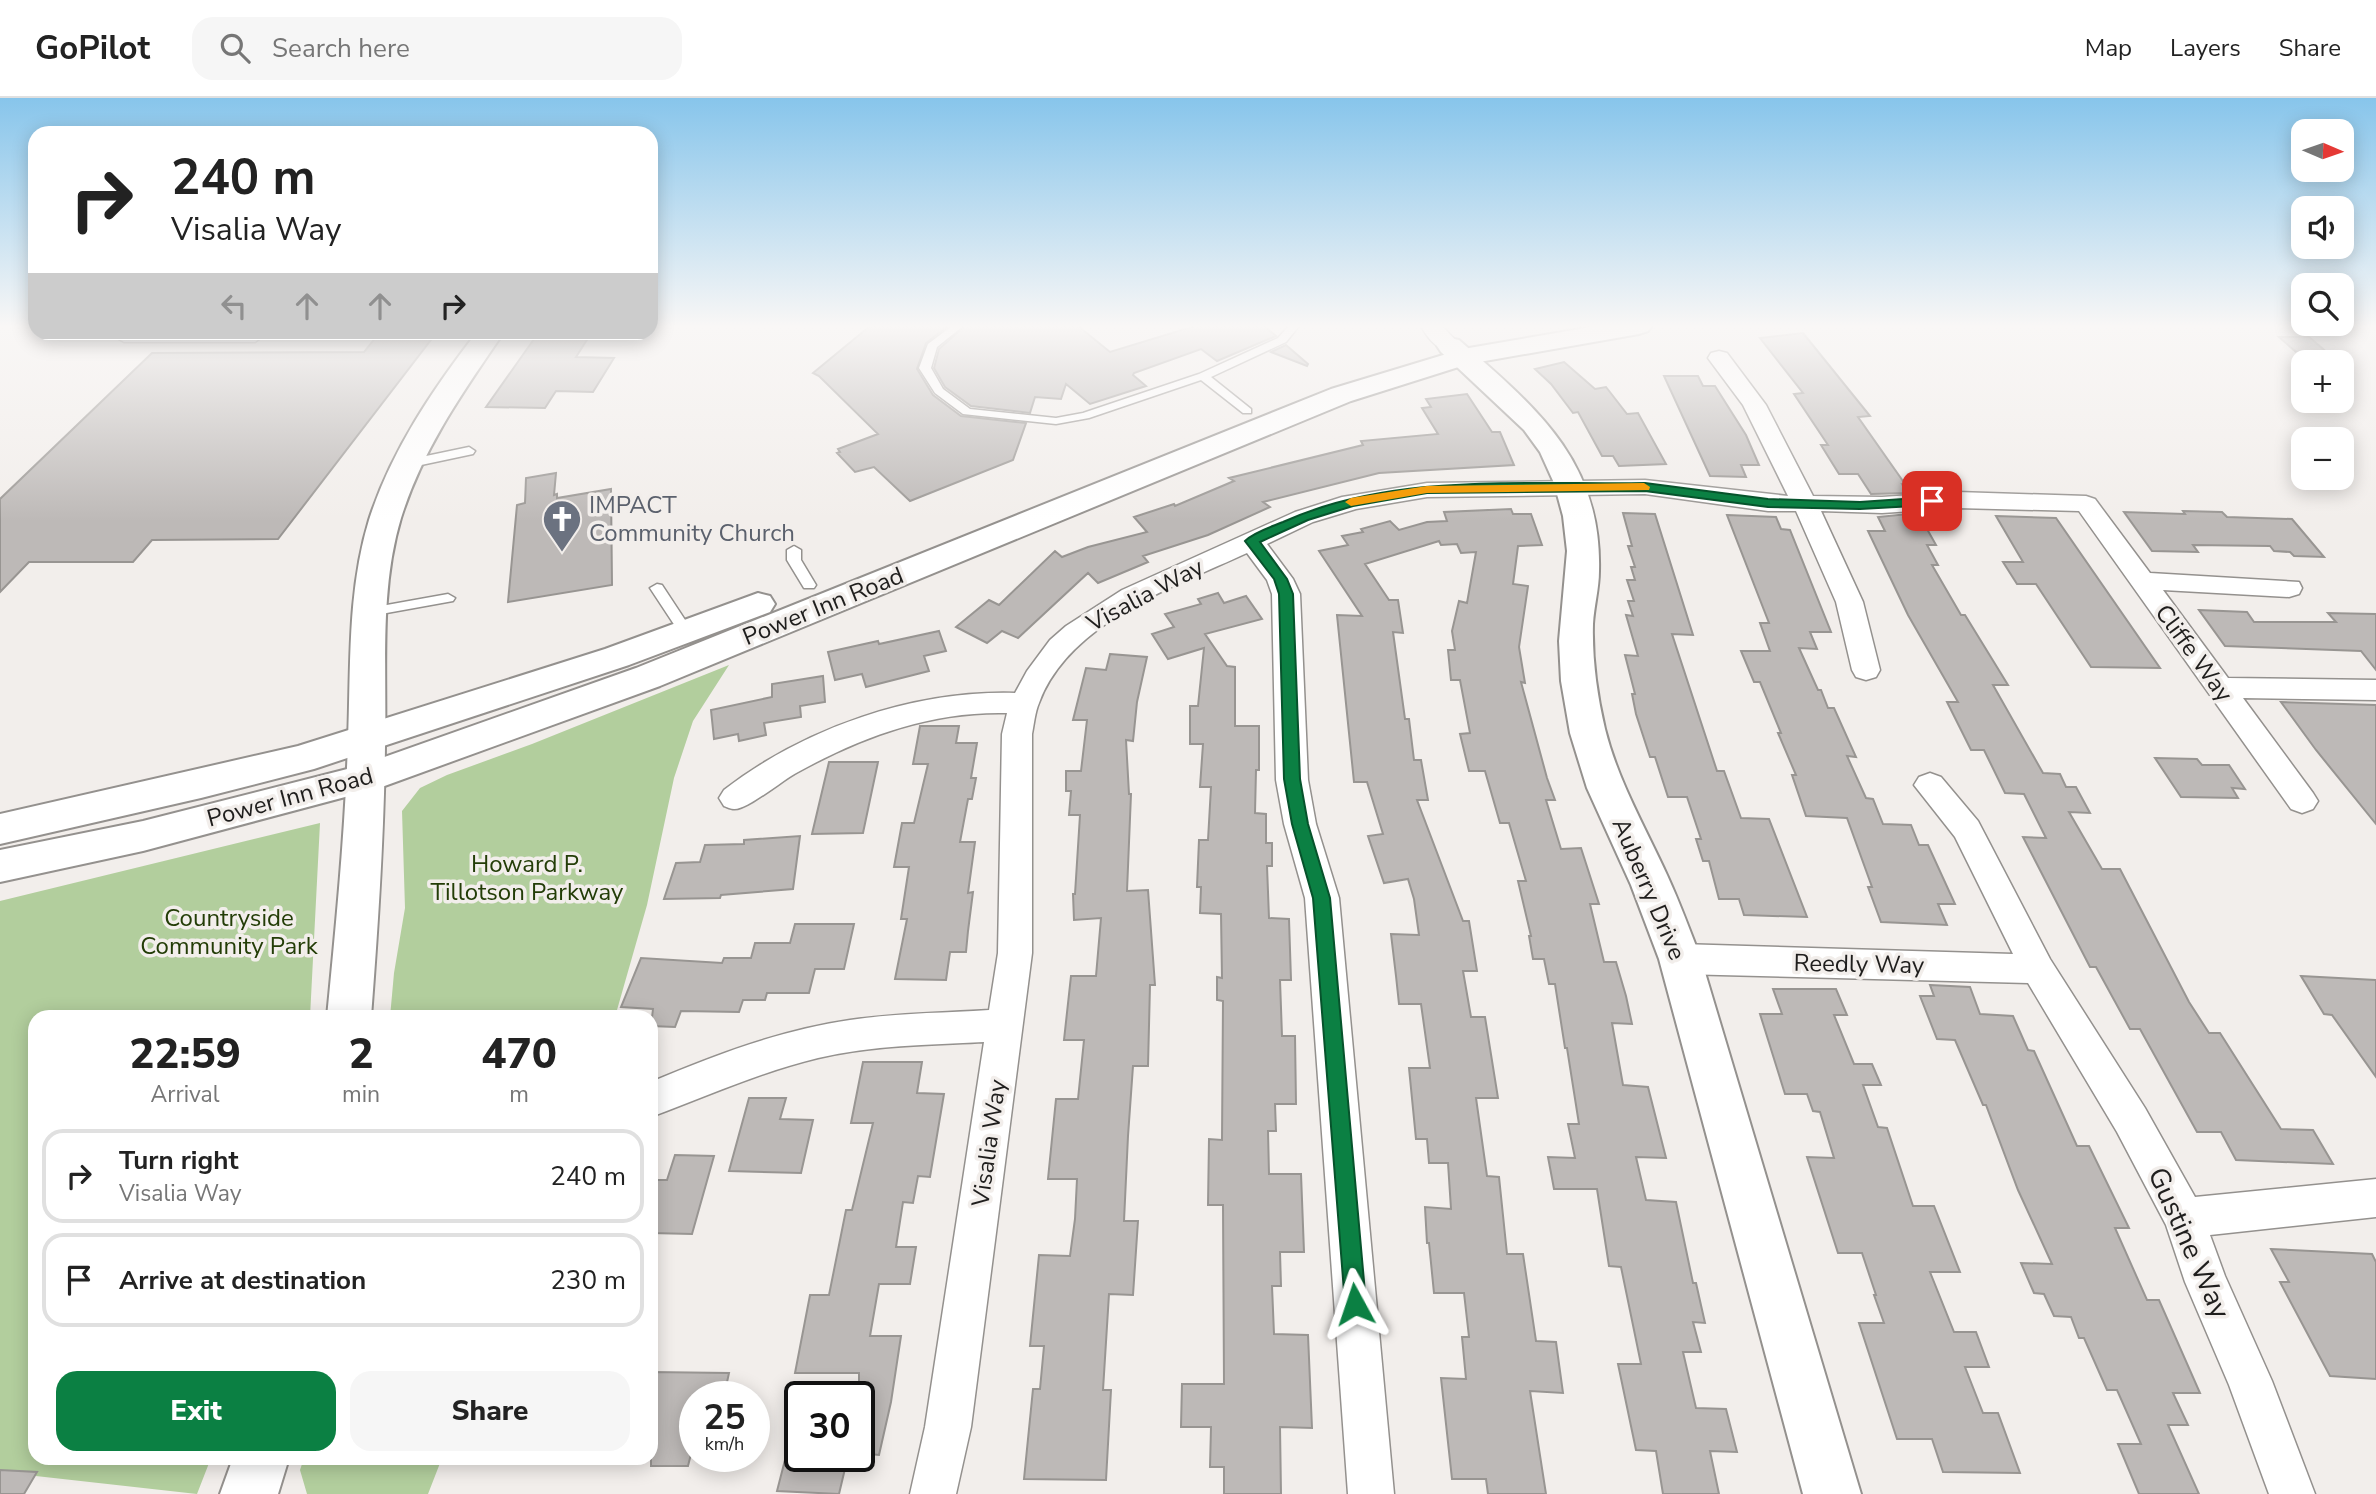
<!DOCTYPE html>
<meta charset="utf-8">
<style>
body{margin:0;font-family:"Nunito Sans",sans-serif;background:#f6f6f6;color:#222;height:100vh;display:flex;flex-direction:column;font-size:26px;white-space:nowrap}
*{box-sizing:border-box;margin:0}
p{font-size:23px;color:#767676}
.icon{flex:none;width:38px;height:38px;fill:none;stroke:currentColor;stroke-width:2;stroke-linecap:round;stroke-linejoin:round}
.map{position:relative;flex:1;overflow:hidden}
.details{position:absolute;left:28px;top:912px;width:630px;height:455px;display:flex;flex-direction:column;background:#fff;border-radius:21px;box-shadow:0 4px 18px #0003}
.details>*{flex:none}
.hud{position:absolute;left:28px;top:28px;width:630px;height:214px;border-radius:21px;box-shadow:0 4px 18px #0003;background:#fff;color:#222;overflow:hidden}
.needle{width:46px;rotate:92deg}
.buttons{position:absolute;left:2291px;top:21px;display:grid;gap:14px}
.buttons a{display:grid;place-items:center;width:63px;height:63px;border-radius:14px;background:#fff;box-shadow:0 4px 18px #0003;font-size:35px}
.speed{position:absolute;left:679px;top:1283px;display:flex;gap:14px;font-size:35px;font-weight:700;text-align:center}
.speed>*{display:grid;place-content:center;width:91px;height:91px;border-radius:50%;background:#fff;box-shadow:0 4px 18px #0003;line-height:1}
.speed small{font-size:18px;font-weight:400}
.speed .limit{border:4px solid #111;border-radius:10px;background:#fff;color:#111}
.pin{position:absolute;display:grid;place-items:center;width:60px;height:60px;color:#fff;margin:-30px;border-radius:14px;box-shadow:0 4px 10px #0006}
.me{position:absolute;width:77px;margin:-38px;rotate:355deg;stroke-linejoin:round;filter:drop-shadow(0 0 5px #0008)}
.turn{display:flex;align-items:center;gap:24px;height:147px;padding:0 28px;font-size:32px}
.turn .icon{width:91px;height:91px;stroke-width:2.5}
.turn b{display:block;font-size:49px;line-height:60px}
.lanes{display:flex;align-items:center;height:66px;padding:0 28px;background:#0003;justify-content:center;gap:35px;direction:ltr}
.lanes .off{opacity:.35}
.eta{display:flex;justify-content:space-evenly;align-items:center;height:119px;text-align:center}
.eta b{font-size:42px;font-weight:800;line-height:49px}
.button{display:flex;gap:14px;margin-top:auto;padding:14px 28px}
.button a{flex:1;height:80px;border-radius:21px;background:#0b8043;color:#fff;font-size:28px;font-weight:800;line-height:80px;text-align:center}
.button a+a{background:#f6f6f6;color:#222}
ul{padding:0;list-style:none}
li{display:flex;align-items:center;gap:21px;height:94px;margin:0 14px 10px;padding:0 14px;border:4px solid #e0e0e0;border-radius:21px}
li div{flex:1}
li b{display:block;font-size:26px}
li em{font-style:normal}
header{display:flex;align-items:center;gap:42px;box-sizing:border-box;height:98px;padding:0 35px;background:#fff;border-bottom:2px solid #e0e0e0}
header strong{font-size:33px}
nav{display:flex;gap:38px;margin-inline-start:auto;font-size:24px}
.search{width:490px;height:63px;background:#f6f6f6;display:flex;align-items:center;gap:18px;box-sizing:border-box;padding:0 24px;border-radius:21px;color:#767676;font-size:26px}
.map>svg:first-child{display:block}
.green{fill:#b2ce9d}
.building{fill:#bdb9b7;stroke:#989592;stroke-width:2}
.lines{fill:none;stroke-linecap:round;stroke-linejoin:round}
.service-casing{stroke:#94918e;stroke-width:3}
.minor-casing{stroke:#94918e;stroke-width:3}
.tertiary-casing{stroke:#94918e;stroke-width:4}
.secondary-casing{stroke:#94918e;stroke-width:4}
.service{fill:#fff;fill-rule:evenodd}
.minor{fill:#fff;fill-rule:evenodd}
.tertiary{fill:#fff;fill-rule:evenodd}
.secondary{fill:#fff;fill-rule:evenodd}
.route{fill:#0b8043;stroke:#07532c;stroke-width:2}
.slow{fill:#f59e0b}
.labels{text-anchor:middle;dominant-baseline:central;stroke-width:7;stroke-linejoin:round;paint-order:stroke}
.worship-label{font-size:24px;fill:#5b616d;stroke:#f2eeeb;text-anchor:start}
.street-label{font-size:24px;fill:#1f1e1d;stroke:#f2eeeb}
.park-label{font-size:24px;fill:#233d07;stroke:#f2eeeb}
.near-street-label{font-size:28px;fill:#1f1e1d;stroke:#f2eeeb}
</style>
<header>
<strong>GoPilot</strong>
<div class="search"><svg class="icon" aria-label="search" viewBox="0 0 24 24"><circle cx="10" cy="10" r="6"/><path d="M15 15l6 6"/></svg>Search here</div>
<nav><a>Map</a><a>Layers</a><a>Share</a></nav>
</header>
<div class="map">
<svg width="2376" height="1396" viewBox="0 0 2376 1396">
<rect width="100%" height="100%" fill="#f2eeeb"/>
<!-- green -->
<path class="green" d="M729,567L693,623L674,680L647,807L615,919H390L394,875L405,810L402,713L420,690L447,677L532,646Z
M320,725L310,919H35V1360H211L197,1396L0,1374V803Z
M304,1360H442L428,1396H307L300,1372Z"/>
<!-- building -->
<path class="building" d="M870,228H948L926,245L917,271L933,297L961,318L1026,325L1013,362L910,403L874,369L855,374L837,355L840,354L838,351L878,336L819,278L813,275Z
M965,228H1078L1110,254L1195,228H1264L1276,238L1217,263L1201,251L1134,275L1133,277L1146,288L1090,306L1066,286L1061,301L1035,299L1030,315L971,308L945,289L934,270L939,251Z
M380,234H437L278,441L152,442L133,464H29L0,494V401L152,255L364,254Z
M539,234H592L576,259L614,260L593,294L556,293L545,310L486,309Z
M1803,235L1870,318L1858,319L1905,386H1902L1907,395L1871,396L1858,376H1839L1821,347H1828L1794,296L1803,295L1760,240Z
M2279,239H2309L2336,262H2305Z
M1286,247L1308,266L1307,268L1271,254Z
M1564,264L1595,291L1606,289L1627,316L1638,315L1666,366L1619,368L1613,358H1602L1578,314L1573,315L1551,286L1535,271Z
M1664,278H1698L1703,288H1715L1746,337L1759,367H1741L1746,379L1710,378Z
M1467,296L1492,334H1500L1514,367L1379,375L1263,404L1270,409L1208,437L1143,458L1148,464L1098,485L1088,475L1018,540L1002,533L987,545L956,529L989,502L999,507L1055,453L1062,459L1088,449L1147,434L1134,419L1174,406L1175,408L1234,383L1229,380L1363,347L1361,343L1438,336L1422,310L1431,309L1426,301Z
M556,375L554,397L557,396V400L611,391L612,487L508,504L517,407L525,405L526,380Z
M1511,411L1513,416H1531L1542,447L1518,448L1513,486L1528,488L1519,549L1525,585L1521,584L1547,680L1555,702H1546L1561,751L1581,750L1599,806H1590L1604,864H1616L1626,898L1632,926L1612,925L1623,987L1648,989L1666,1060L1636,1059L1646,1102L1676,1104L1693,1185H1696L1705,1225L1693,1224L1701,1254H1683L1696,1310L1726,1311L1737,1354L1710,1353L1719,1396H1663L1656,1353L1636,1352L1618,1266H1641L1621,1169L1609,1168L1597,1091H1554L1548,1059L1575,1060L1568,1026H1579L1567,950H1565L1555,886H1549L1544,861H1533L1529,838H1531L1518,783H1526L1509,725H1500L1485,673H1469L1460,636L1470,635L1460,582H1451L1448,552H1455L1452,533L1459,503L1467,505L1476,454L1461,455L1457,446L1441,447L1439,443L1365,466L1389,502H1398L1403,535L1393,534L1405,621H1409L1414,662H1421L1428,702H1417L1463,823H1469L1477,873H1463L1471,919H1485L1498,1000H1476L1487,1078L1499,1079L1507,1156H1523L1536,1243L1556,1244L1563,1295L1530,1293L1546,1396H1488L1486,1381H1452L1441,1280L1466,1281L1462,1239H1469L1464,1195H1434L1429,1145H1427L1425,1109L1451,1111L1448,1065H1429L1427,1041H1416L1409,970H1430L1421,906H1399L1396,878L1391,836L1419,837L1414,801L1408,781L1384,785L1368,738L1383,736L1367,684H1354L1337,517L1362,518L1319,453L1348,447L1342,438L1363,434L1361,431L1390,423L1399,432L1427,424L1447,423L1444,414Z
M2183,413L2222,414L2227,419L2292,421L2324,459L2294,458L2290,454L2274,453L2270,448L2193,447L2198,454L2152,453L2124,414L2185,416Z
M1623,415L1655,416L1693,537L1672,536L1717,673H1724L1741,720L1769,721L1807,819L1744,817L1739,801H1719L1709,763H1703L1696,741H1701L1687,699H1668L1655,659H1650L1636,616L1632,596H1635L1625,557L1638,558L1626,517L1633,518L1628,503H1634L1627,482H1635L1631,469H1635L1628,448H1632Z
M1918,415L1936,447H1927L1938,467H1932L1961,517H1965L2008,587H1993L2043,675L2060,676L2066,689H2076L2090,715L2069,714L2102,771H2120L2189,904L2209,935H2220L2281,1031L2313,1032L2333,1066L2236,1062L2221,1034H2197L2140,931H2130L2096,869H2090L2023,739L2046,740L2024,696L2005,695L1984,652H1971L1947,604H1958L1908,517L1868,433H1885L1878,419Z
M1727,417L1776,419L1781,431L1790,432L1831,534H1810L1817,551L1799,550L1818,592H1821L1828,610H1834L1856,659L1847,658L1866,700L1873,701L1883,726L1911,727L1919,747H1928L1955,806H1938L1947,827L1881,824L1868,789H1872L1847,720L1806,718L1792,677H1796L1778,635H1781L1760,584H1754L1741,553H1770L1760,525H1769Z
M1996,418L2056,420L2160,570L2091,569L2036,486H2017L2003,464H2023Z
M1218,495L1224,505L1246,498L1262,521L1205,536L1227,568L1235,569V628H1259V672H1256L1255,715L1266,716V745H1272V768H1267L1269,820L1289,821L1291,882H1280L1282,938H1295L1296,1006H1275L1276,1033H1268L1269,1076H1301L1304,1154H1280L1281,1188H1272L1274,1236L1308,1237L1312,1330L1280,1329L1281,1396H1224V1369H1210L1211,1329H1181L1182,1286H1224L1223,1107H1208L1209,1041L1222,1042L1223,903L1217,902V879L1222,880L1221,816L1200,815L1201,789H1197L1199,742H1208L1211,689H1200L1203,646H1190V608H1198L1204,550L1168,561L1152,536L1174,529L1165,516L1201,506L1198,501Z
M2199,512L2247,514L2254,524H2336L2328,515L2376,516V572L2361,553L2225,548Z
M939,533L946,553L924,558L929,573L866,589L862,576L835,582L828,554L878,543L879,546Z
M1110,556L1147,559L1137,604L1133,643L1126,642L1129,696H1131L1127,793L1148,792L1155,887H1150L1148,968H1133L1128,1038L1124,1123H1138L1133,1197L1109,1196L1103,1292H1111L1106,1382L1024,1381L1033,1291H1040L1044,1248H1030L1039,1157L1070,1158L1075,1121L1077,1081H1048L1056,1001H1078L1084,942H1064L1071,878H1096L1101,820L1074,822L1073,796H1075L1080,717H1069L1071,693H1066V673H1081L1087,622H1073L1086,570L1106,572Z
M823,578L825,604L800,608L801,619L764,625L766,637L739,643L738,636L714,641L711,612L772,599V586Z
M2281,604L2376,607V726L2316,652Z
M920,628H959L956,645H977L971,680H976L972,701H968L960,744H975L968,795L973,794L968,833L966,854H950L946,882L895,881L907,821H901L909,769H894L902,725H914L928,666H913Z
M2155,660L2197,661L2202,667H2229L2245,691L2232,690L2238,700L2181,699Z
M829,664H878L863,735L812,736Z
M800,738L793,791L721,797L720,800L664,801L676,765L700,764L705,747L744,746V742Z
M795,826H854L844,871H815L809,895H767L765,902H743L739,914L681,913L675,929L651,928L653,911L621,909L641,860L722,865L724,860H751L755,845H790Z
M2301,878L2376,882V979L2332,917L2324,916Z
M1930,887L1970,889L1980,916L2013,918L2028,952L2034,953L2077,1048H2089L2129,1130H2115L2147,1202H2159L2200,1295H2173L2188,1327H2168L2199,1396H2139L2118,1346H2141L2117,1292H2107L2084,1240H2079L2071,1219L2054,1218L2044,1196L2034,1195L2021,1165L2052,1166L2018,1092L1986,1007H1983L1955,942L1937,941L1920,898H1934Z
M1773,891H1836L1847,917H1834L1854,966H1872L1881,987H1863L1878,1029L1887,1030L1913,1108H1934L1960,1174H1930L1954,1234H1976L1989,1269H1965L1983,1315H1998L2020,1375L1943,1374L1932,1341H1897L1859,1225H1884L1874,1197H1876L1862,1155H1838L1807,1059L1834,1060L1820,1014L1813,1013L1807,996H1785L1760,916H1782Z
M863,964H922L917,995L944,996L930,1079L918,1078L913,1105L903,1104L896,1149H916L910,1186H879L870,1238H901L891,1304L879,1357L859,1355V1275H795L810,1197H829L846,1112H852L873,1025H851Z
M749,1000H786L780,1021L813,1022L801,1075L729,1073Z
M675,1057L714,1058L692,1136L651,1135V1082H667Z
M2271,1151L2372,1156L2376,1164V1281L2330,1278L2280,1184H2289Z
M651,1274L729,1275L724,1298H695V1340L688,1368H651Z
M786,1358H848L839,1396L777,1393Z
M0,1372L37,1374L24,1396H0Z"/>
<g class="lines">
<!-- service casing -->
<g class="service-casing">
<path id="service" d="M952,228H963L937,249L931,270L943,291L970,311L1056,320L1083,315L1199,276L1278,240L1289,228H1299L1286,244L1211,279L1251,311V315H1243L1201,282L1089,320L1056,326L963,316L935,295L919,270L928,246Z
M256,234H268L255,244H124L119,241L124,238H252Z
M469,349L475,353L473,356L407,370L401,366L407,362Z
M794,448L801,452V462L816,487L814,490H804L787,462V452Z
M657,486L662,487L691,531L693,534L691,537H681L650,490Z
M448,496L455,500L453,503L370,518L363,514L370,510Z"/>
</g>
<!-- minor casing -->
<g class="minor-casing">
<path id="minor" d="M1421,228H1442L1461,248L1458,253C1441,257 1428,241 1421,228Z
M1719,253L1727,255L1766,307L1813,398L1882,399L1957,394L2086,398L2095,401L2150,475L2299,484L2302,490L2299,496L2289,499L2163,492L2228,580L2376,582V602L2243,600L2313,695L2318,703L2313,711L2302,715L2291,711L2079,413L1957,410L1882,415L1821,413L1863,504L1880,572L1876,579L1866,582L1856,579L1852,572L1836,504L1796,413H1768L1645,396L1427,399L1356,411L1313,424L1267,446L1293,481L1300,496L1308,682L1316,726L1339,800L1394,1396H1348L1305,800L1284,726L1276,682L1272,496L1267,482L1247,455C1176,488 1069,524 1039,605C1035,614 1034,626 1032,636V855L971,1329L956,1396H910L925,1329L984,944C928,947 873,947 818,960C760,974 707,998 651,1019V984C715,957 781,932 850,922C896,915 942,915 989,912L998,855L1002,636L1007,615C932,613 863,638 798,674C784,681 747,712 734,711C731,711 727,709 724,708L719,700L724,692C804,630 914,592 1015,595L1027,573L1050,542L1066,528L1122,492L1295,414L1342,399L1427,385L1645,382L1788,398L1743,307L1708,260L1711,255Z
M1930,675L1941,679L1978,723L2050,861L2145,1010L2195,1099L2376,1081V1119L2210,1137L2225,1178L2272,1283L2315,1396H2269L2229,1287L2185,1184L2166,1127L2117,1034L2028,885L1680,876L1668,871L1662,861L1668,851L1680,846L2013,856L1955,739L1914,687L1919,679Z"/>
</g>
<!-- tertiary casing -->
<g class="tertiary-casing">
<path id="tertiary" d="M477,234H504C463,294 423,350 401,420C379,493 387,572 385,648C384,738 378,828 371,919H327C336,827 345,735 348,644C351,570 347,494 369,422C391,353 433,291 477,234Z
M1450,240L1459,242C1535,309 1602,362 1599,473C1599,491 1594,508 1593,526C1592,561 1597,597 1605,631C1618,683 1645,729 1667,777C1680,805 1690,833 1701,861L1861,1396H1803L1659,861L1631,787L1587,690L1570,635L1561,583L1559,543L1567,453L1563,418L1554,385L1540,354L1524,332L1441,254L1437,248L1441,242Z
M233,1360H289L278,1396H220Z"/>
</g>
<!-- secondary casing -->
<g class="secondary-casing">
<path id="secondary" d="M1597,228H1652L1648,233L1639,236L1468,266L1351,303L660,588L379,690L143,753L0,784V752L143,723L359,668L636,570L1331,291L1463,251Z
M758,495L770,498L775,506L770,514L629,567L314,671L201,700L0,746V716L298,648L605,551Z"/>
</g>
<!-- service -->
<use href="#service" class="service"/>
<!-- minor -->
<use href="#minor" class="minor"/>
<!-- tertiary -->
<use href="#tertiary" class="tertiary"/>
<!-- secondary -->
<use href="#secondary" class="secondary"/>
</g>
<!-- sky -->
<linearGradient id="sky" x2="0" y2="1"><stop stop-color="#87c5eb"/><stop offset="0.54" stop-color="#f9f7f6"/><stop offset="1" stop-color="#f9f7f6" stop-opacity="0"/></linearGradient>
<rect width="2376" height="423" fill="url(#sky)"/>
<!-- route -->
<path class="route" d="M1645,385L1768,401L1860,404L1932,399L1939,403L1932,407L1860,411L1768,409L1645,393L1427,395L1353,408L1308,422L1260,444L1287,481L1293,496L1300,681L1308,726L1330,800L1366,1206L1363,1214L1355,1217L1348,1214L1345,1206L1313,800L1292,726L1284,681L1279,496L1274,481L1245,443C1254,434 1271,429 1283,424C1393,374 1526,387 1645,385Z"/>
<!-- slow -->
<path class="slow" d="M1644,385L1650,389L1649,392L1427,395L1351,408L1345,404L1351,400L1427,388Z"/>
<!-- icons -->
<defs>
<g id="church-pin" transform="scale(2.0125)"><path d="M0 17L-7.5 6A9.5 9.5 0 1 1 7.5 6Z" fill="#6b7280" stroke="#f2eeeb"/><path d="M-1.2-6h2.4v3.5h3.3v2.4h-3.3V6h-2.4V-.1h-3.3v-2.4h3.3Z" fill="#fff"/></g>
</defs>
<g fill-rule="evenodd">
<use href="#church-pin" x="562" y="421"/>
</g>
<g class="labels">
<!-- worship labels -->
<g class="worship-label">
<text x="589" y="407">IMPACT<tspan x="589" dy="28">Community Church</tspan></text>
</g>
<!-- street labels -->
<g class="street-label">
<text transform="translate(1145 497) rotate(-28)">Visalia Way</text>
<text transform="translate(823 508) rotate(-22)">Power Inn Road</text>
<text transform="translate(2194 555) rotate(54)">Cliffe Way</text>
<text transform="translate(290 699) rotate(-15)">Power Inn Road</text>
<text transform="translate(1649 791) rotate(67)">Auberry Drive</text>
<text transform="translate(1859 866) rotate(1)">Reedly Way</text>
<text transform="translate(989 1045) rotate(-82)">Visalia Way</text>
</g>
<!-- park labels -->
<g class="park-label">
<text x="527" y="766">Howard P.<tspan x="527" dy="28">Tillotson Parkway</tspan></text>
<text x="229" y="820">Countryside<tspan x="229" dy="28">Community Park</tspan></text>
</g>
<!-- near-street labels -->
<g class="near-street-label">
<text transform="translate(2189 1145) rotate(66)">Gustine Way</text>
</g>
</g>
</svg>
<div class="buttons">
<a><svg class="needle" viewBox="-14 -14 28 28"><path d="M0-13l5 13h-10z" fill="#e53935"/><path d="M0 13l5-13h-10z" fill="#767676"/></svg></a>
<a><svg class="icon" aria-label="sound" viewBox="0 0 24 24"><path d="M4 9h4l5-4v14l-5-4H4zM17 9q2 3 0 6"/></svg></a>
<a><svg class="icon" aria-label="search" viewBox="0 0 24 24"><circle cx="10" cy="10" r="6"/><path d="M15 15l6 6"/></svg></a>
<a>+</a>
<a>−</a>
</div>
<div class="speed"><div>25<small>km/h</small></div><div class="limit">30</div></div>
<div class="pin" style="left:1932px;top:403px;background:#d93025"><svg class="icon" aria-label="arrive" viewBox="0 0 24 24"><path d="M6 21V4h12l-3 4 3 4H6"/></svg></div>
<svg class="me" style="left:1355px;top:1206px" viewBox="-20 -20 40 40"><path d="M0-17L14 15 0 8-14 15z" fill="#0b8043" stroke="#fff" stroke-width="4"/></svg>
<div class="hud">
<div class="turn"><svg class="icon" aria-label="right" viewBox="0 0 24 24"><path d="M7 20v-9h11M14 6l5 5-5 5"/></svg><div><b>240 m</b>Visalia Way</div></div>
<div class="lanes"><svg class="icon off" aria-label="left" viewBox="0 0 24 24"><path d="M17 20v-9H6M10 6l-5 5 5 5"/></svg><svg class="icon off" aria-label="ahead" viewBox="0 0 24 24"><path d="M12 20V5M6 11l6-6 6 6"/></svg><svg class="icon off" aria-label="ahead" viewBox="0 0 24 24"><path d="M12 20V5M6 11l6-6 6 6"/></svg><svg class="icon" aria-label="right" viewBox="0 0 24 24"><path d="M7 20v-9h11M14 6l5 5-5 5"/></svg></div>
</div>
<section class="details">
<div class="eta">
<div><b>22:59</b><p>Arrival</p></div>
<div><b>2</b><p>min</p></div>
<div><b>470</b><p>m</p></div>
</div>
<ul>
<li><svg class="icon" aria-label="right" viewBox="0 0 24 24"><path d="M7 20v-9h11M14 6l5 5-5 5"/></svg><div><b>Turn right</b><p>Visalia Way</p></div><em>240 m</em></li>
<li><svg class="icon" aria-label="arrive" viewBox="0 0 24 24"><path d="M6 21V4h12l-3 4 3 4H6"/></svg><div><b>Arrive at destination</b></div><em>230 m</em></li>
</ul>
<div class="button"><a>Exit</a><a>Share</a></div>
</section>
</div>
